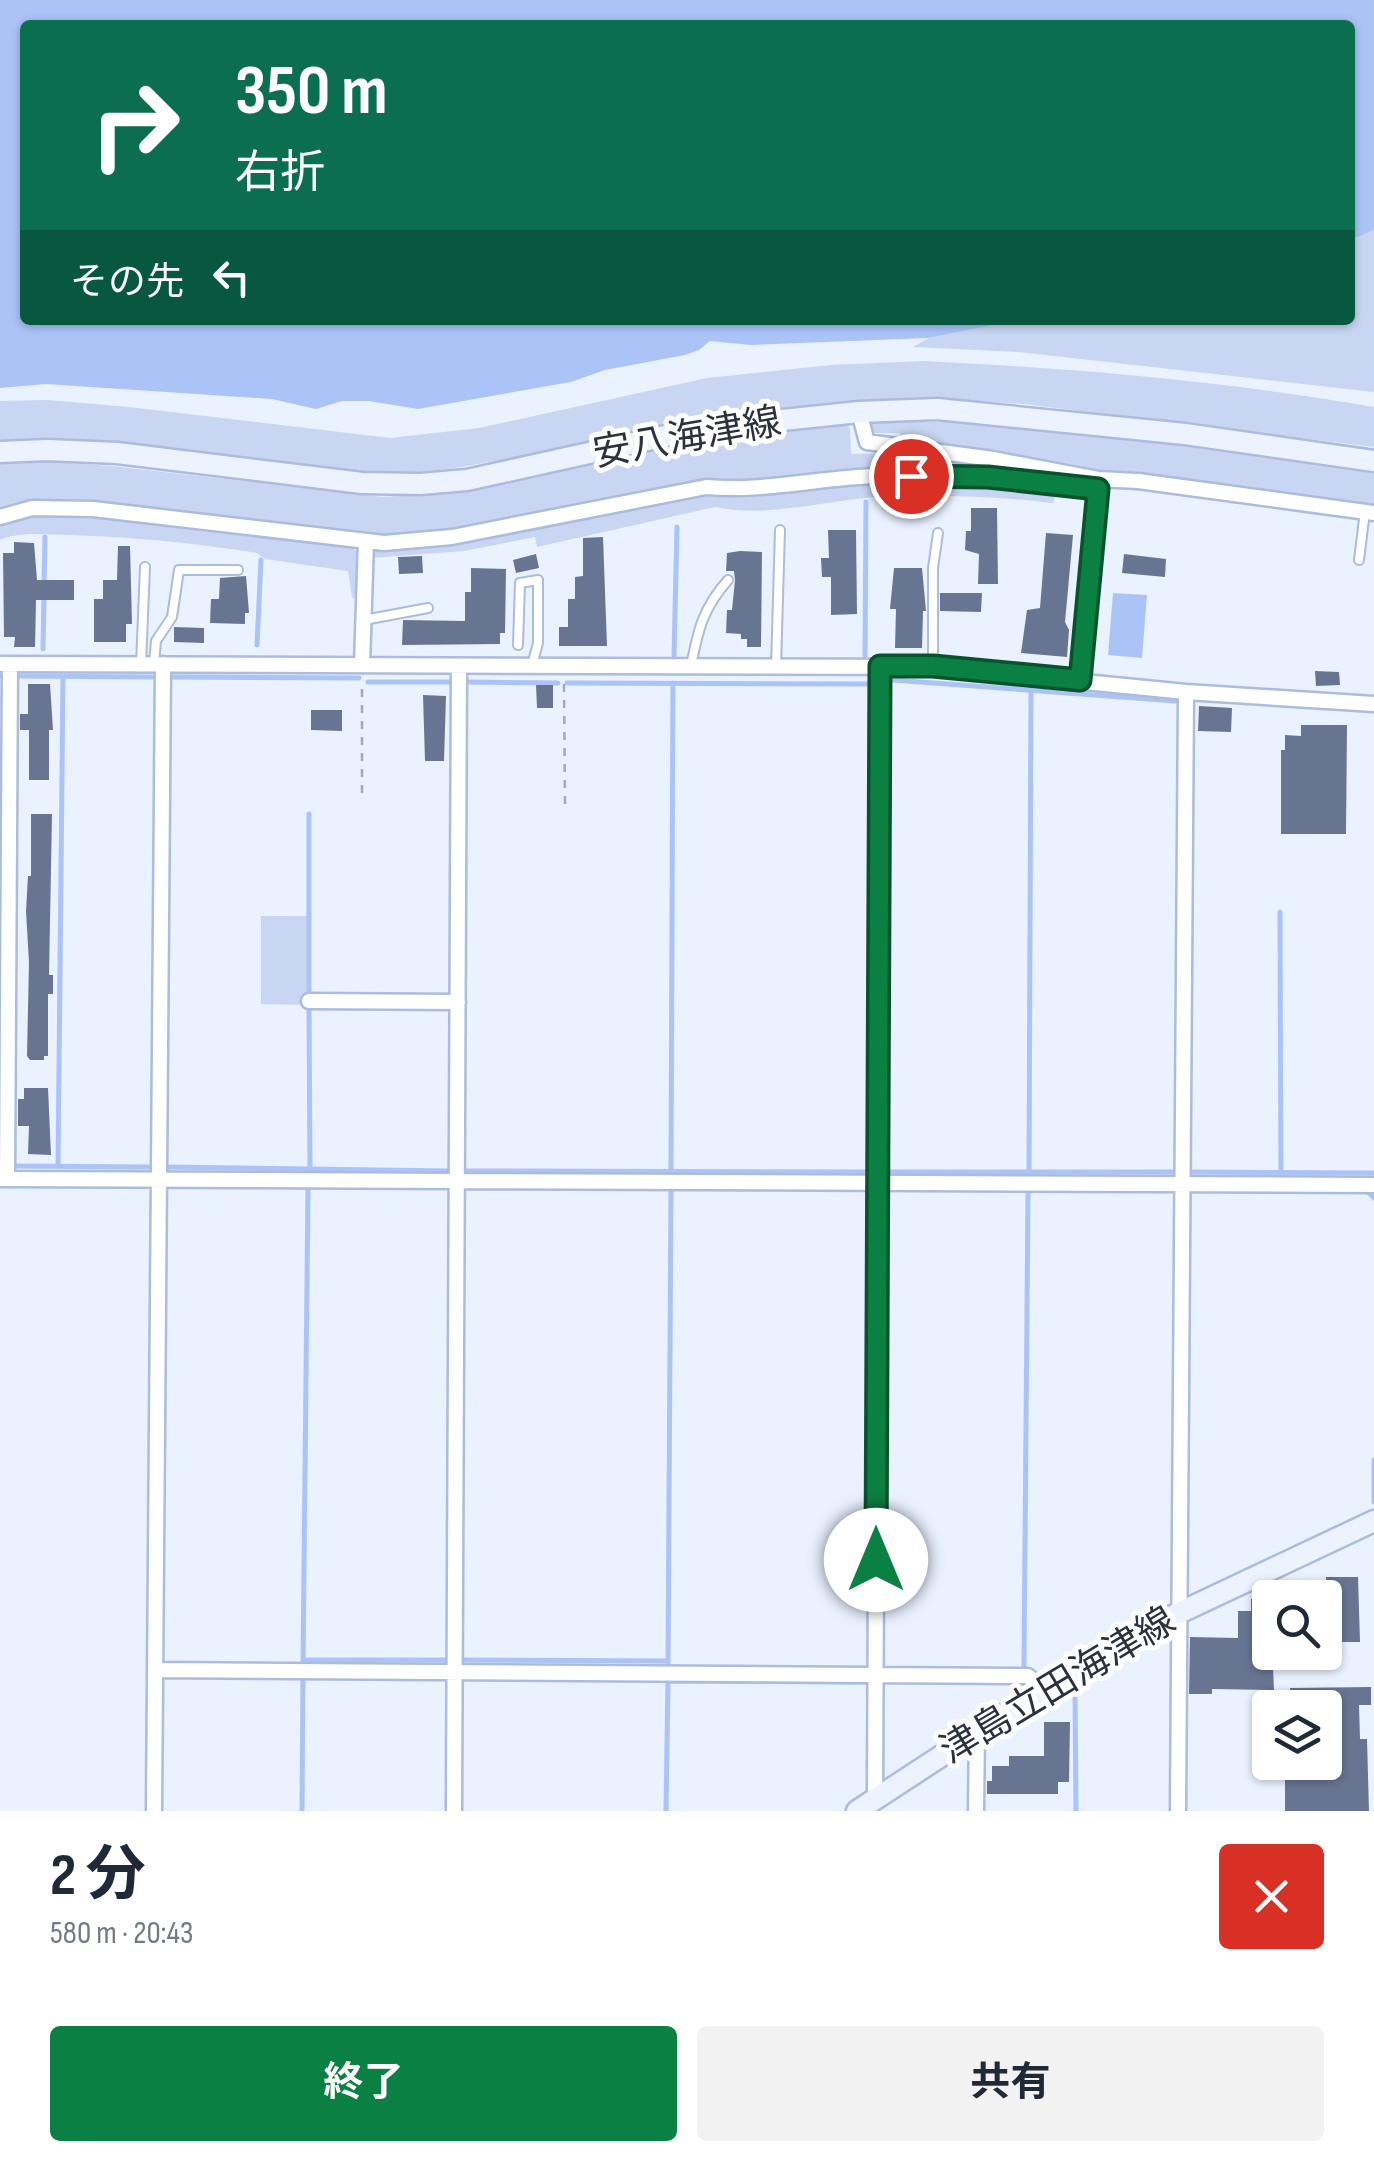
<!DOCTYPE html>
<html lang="ja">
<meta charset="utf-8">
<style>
body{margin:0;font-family:"Sofia Sans Condensed","Noto Sans JP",sans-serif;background:#f2f2f3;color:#1f2937;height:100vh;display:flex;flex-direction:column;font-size:38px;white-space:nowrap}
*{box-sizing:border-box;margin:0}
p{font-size:32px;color:#747a83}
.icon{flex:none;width:55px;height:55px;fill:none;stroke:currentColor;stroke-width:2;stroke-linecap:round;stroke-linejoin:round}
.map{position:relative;height:1811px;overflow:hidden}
.side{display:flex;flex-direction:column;background:#fff;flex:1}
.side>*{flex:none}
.banner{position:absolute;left:20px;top:20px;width:1335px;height:305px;border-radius:10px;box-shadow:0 2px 8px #0004;background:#0b6e4f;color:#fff;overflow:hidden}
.buttons{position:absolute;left:1252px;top:1580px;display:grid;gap:20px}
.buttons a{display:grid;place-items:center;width:90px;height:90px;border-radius:10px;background:#fff;box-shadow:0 2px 8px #0004;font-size:50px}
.pin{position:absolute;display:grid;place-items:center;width:85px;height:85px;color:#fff;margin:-42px;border:5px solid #fff;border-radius:50%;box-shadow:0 2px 10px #0007}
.me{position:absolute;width:110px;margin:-55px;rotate:0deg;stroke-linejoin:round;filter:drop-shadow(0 0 8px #0008)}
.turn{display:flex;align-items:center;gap:35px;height:210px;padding:0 50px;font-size:45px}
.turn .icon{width:130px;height:130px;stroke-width:2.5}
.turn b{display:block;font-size:70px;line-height:85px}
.then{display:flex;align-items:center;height:95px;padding:0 50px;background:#0003;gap:20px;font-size:38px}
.round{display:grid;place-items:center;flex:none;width:105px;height:105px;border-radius:10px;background:#f2f2f3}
.headline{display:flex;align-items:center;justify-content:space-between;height:170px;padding:0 50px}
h1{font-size:60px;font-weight:700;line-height:75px}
.button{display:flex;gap:20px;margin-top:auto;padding:20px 50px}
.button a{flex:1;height:115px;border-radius:10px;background:#0b8043;color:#fff;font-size:40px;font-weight:700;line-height:115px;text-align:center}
.button a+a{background:#f2f2f3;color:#1f2937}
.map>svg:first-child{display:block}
.green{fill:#c8d6f3}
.water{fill:#abc3f7}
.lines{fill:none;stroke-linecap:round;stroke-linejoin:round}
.stream{stroke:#abc3f7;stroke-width:5}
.building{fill:#677593}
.service-casing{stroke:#acbcdd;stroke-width:12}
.minor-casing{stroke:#acbcdd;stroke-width:19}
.secondary-casing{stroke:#acbcdd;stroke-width:25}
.path{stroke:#a3aab8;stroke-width:2.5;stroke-dasharray:8 8;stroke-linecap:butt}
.service{stroke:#fff;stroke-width:8}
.minor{stroke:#fff;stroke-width:14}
.secondary{stroke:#ecf2fe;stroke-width:20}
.route-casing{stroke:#07532c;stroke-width:25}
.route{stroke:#0b8043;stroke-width:18}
.labels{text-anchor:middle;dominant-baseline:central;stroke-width:10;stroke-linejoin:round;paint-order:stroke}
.street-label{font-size:38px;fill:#2b313e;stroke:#fff}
</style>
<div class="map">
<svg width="1374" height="1811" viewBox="0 0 1374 1811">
<rect width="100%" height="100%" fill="#eaf1ff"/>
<!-- green -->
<path class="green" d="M1374,144V392L1019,352L913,347L959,320H1350V147Z
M923,361C1073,368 1226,381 1374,407V447L1024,404L931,398L855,401L693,420L524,456L449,469L393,474L345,473L118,443L0,442V401L48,400L129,407L390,438L479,428L707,378L831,365Z
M869,422H975L1291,456L1374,470V507L1097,474L901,443L900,433H871Z
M846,424L850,428L851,454C913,451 971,460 1031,473V476L744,485L710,480L455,533L392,538L95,506L18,503L0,509V464L41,461L111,466L383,497L443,492L695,443Z
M871,481L987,483L1079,493L1088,501L1055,495L1053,503C995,496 934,494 876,497C822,501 768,518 715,507L537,547L535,537L464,551L370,558L372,548L677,497H737Z
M41,514L95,517L350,546L360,554L359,603L352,597L348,571L265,559L257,553C195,543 133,537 70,535C48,535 20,531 0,540V523Z
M261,916H308V1005L261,1004Z"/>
<!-- water -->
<path class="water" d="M0,0H1374V230L1350,240V25H25V320H1018L927,338L751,345L710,341L699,350L685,355L605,370L571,382L418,409L369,401H342L316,409L272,399L46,384L0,388Z
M1113,593L1147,595L1142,658L1108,655Z"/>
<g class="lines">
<!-- stream -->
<path class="stream" d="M44,584L45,537
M257,645L261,560
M43,649L44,595
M674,656L677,527
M865,656L866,502
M0,676H1
M16,676L152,677
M167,677L359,678
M893,680L1175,701
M368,682H451
M466,682L558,683
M567,683L874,684
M309,814V995
M1280,912L1281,1173
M309,1007L310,1167
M12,1166L149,1167
M58,1167L63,677
M165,1167L449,1171
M466,1171L870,1172
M671,1171L673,683
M883,1172H1173
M1188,1172L1374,1173
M1029,1177L1031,688
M1369,1193L1374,1198
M1374,1502V1460
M303,1660H448
M462,1660L668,1661
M303,1665L308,1188
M668,1666L671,1190
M1024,1667L1028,1191
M668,1681L870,1682
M1075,1689L1076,1811
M302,1811L303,1677
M666,1811L668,1680"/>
</g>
<!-- building -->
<path class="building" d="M971,508H997L998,584H978L979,554L965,550L966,531H971Z
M828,530H856L857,614L831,615V577H822L821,558H829Z
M1046,533L1073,535L1065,622L1069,630L1067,657L1021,653L1027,610L1040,608Z
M603,537L607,646H559V627H568V599H575V577L583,576V538Z
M14,542L34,543L37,580H74V600H36L35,647H14L15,637H4L3,553H14Z
M118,546H130L132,624H126V642H94V599H103V580H117Z
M740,551L762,552L761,647H747V639H741V634L726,633L727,610H732L735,580L734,571H726L727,553Z
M536,554L539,568L516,573L513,560Z
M1124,554L1166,559L1165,577L1122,573Z
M422,556L423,573L399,574L398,557Z
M471,568L506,569L505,633H500V644L402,645L403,620L465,621V592H471Z
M894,568H922L926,611H923L922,648H895L896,609H890Z
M246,576L249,613H245V624L210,623L211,599H219L220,578Z
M940,593H982L981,612L940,611Z
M174,627L204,628V643L174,642Z
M1315,671L1339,672L1340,685L1316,686Z
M28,684H50L53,730H49V780H29V730H20V714H28Z
M536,685H553V708H537Z
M423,695L446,696L444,761H425Z
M1199,706L1232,708L1231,732L1198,731Z
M311,710H342V731L311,730Z
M1301,725H1347L1346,834H1281V750H1285V735L1301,736Z
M31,814H52L49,975H53V994H48V1056H44V1060H30L27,1056L29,962L26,911L28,876H31Z
M24,1088H48L51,1155L28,1154L29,1126H18V1099H24Z
M1326,1577H1358L1360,1642H1336L1337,1628H1325Z
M1251,1599H1270L1274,1690L1212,1689V1694H1189L1190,1637L1238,1638V1611H1251Z
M1371,1687V1705H1359L1360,1739H1367L1369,1811H1285V1762H1325V1708L1290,1704V1688Z
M1044,1722H1070L1069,1782H1058V1794H987V1781H992V1766H1009V1756H1044Z"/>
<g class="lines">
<!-- service casing -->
<g class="service-casing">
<path id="service" d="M1359,560L1365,511
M364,620L428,608
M518,645L520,583L538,580V643L532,665
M141,664L145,567
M154,664L156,641L172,617L179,570H238
M691,666C698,630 703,608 728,580
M776,666L780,530
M933,667V568L938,533"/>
</g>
<!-- minor casing -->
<g class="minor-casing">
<path id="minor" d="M859,412L867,442L993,459L1098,479L1138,481L1374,513
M0,517L32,508L93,509L384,543L452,537L706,487C763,492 818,478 875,476C949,474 1023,481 1098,489
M0,664L933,667L1186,692L1374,704
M362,665L366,541
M1079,680L1098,482
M309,1001L458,1002
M0,1179L1374,1185
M7,1179L10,664
M157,1670L1028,1676L1041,1688
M875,1798L880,666
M154,1811L163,664
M454,1811L459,666
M976,1811L977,1731
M1178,1811L1186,692"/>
</g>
<!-- secondary casing -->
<g class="secondary-casing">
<path id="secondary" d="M0,452L47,450L117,453L362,483L420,484L467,480L697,429L859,412L937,409L1185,434L1374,461
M857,1811L1111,1645L1374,1521"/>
</g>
<!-- path -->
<path class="path" d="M564,684L565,805
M362,793V681"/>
<!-- service -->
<use href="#service" class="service"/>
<!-- minor -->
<use href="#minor" class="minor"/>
<!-- secondary -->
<use href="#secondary" class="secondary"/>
</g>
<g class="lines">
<!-- route casing -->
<g class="route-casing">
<path id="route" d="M876,1560L880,666H933L1080,680L1098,489L988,477L911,476"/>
</g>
<!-- route -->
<use href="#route" class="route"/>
</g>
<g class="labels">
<!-- street labels -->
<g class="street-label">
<text transform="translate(687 438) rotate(-10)">安八海津線</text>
<text transform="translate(1058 1686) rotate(-31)">津島立田海津線</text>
</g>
</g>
</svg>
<div class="buttons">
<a><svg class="icon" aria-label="search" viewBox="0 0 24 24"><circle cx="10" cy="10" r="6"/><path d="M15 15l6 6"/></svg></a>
<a><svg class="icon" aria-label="layers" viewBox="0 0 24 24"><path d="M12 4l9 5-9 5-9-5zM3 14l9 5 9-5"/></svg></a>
</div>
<div class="pin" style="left:911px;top:476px;background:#d93025"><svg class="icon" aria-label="arrive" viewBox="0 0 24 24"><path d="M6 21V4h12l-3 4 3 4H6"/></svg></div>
<svg class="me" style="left:876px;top:1560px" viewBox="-20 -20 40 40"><circle r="19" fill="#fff"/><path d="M0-13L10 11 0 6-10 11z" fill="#0b8043"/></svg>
<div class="banner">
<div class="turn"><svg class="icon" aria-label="right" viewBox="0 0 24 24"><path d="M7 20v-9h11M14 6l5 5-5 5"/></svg><div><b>350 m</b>右折</div></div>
<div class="then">その先<svg class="icon" aria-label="left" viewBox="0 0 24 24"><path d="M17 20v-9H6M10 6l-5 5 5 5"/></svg></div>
</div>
</div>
<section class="side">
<div class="headline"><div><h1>2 分</h1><p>580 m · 20:43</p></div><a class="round" style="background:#d93025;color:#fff"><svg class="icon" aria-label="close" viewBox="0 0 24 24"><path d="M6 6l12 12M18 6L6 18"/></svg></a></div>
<div class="button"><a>終了</a><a>共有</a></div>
</section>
